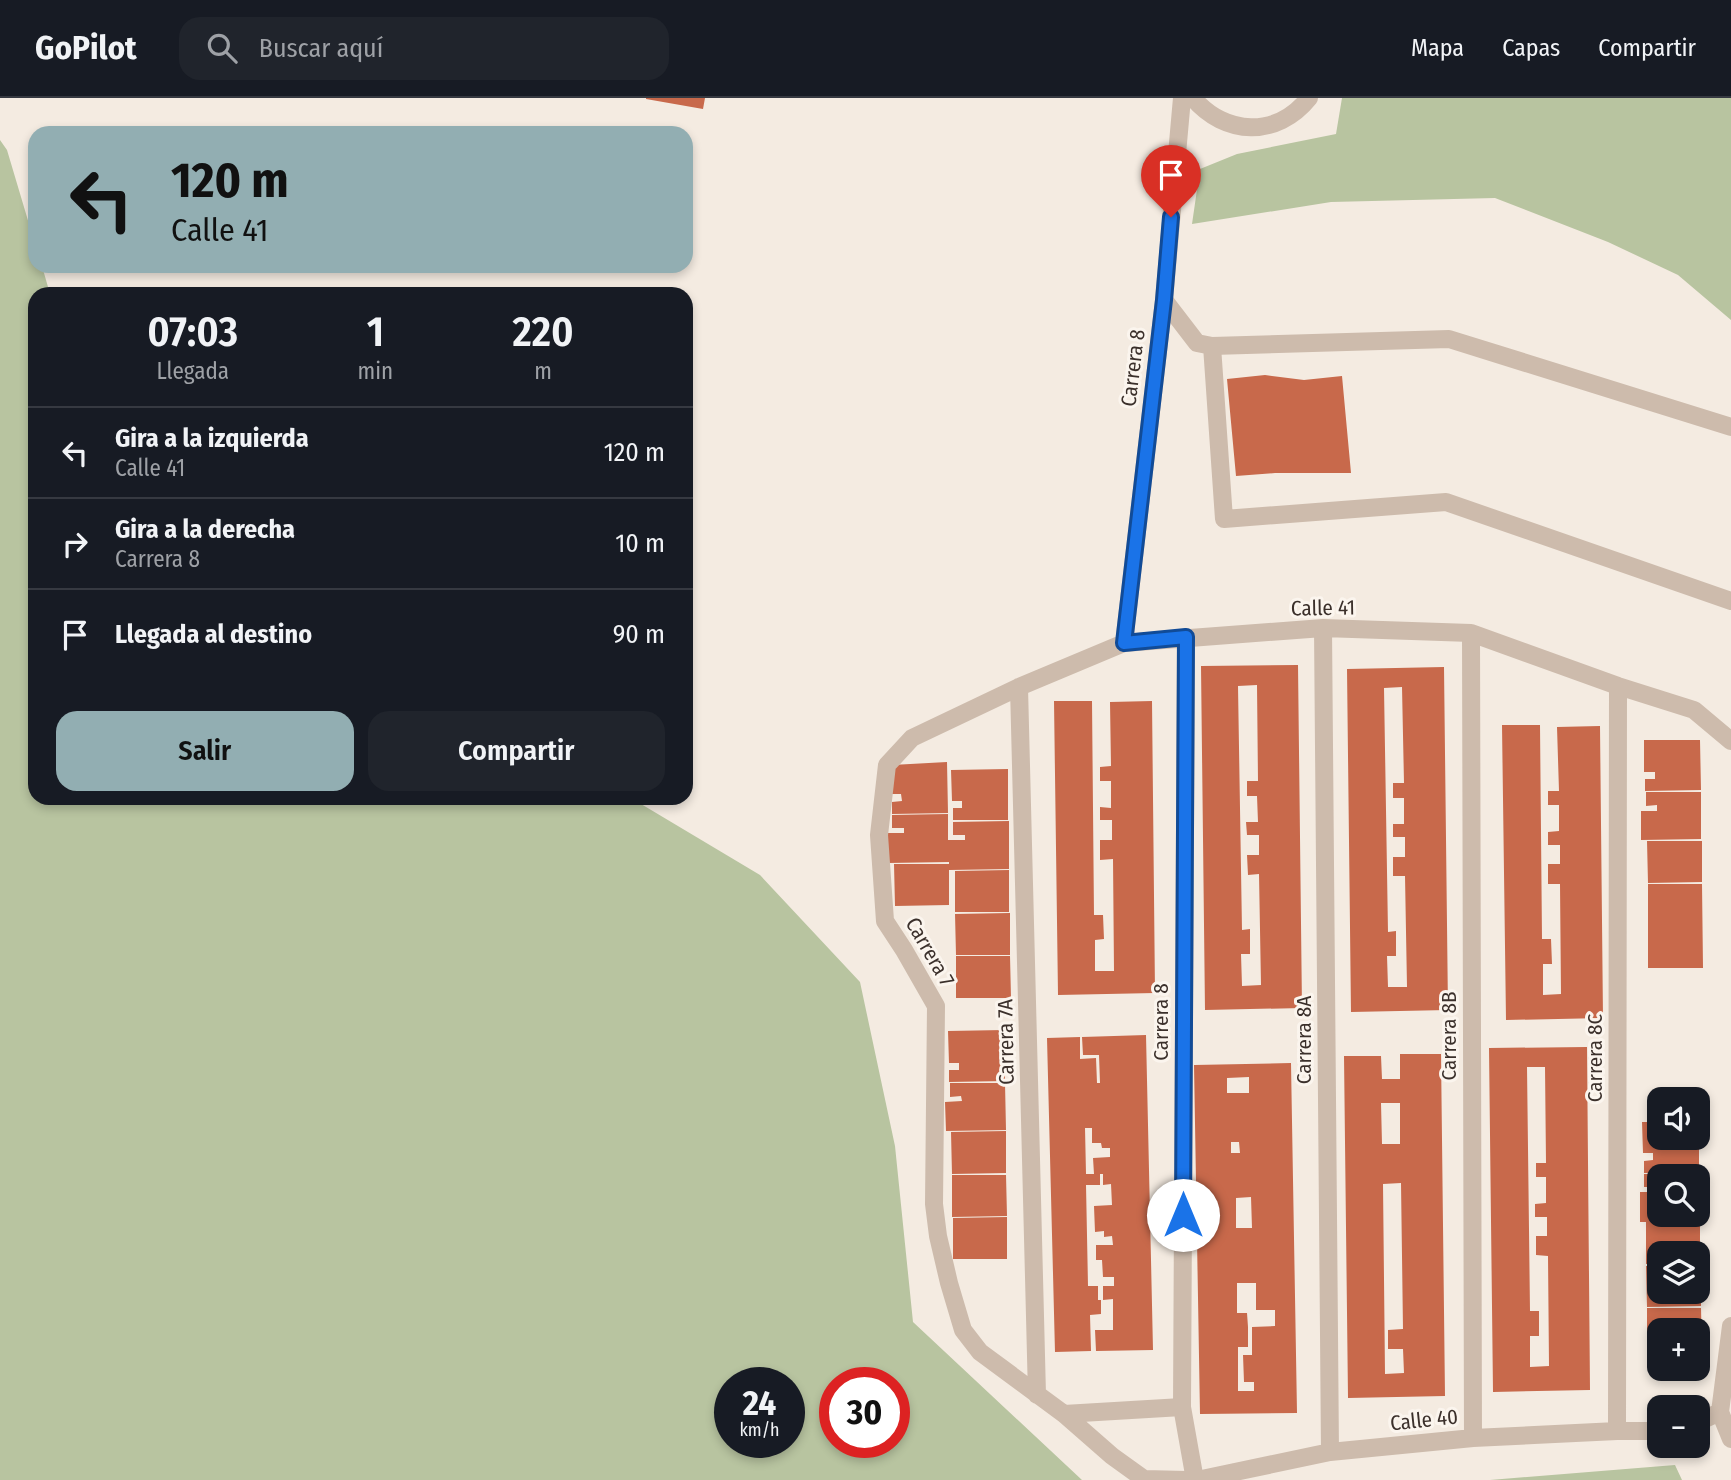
<!DOCTYPE html>
<html lang="es">
<meta charset="utf-8">
<style>
body{margin:0;font-family:"Fira Sans Condensed",sans-serif;background:#20242c;color:#f1f3f6;height:100vh;display:flex;flex-direction:column;font-size:26px;white-space:nowrap}
*{box-sizing:border-box;margin:0}
p{font-size:23px;color:#9ea1a6}
.icon{flex:none;width:38px;height:38px;fill:none;stroke:currentColor;stroke-width:2;stroke-linecap:round;stroke-linejoin:round}
.map{position:relative;flex:1;overflow:hidden}
.side{position:absolute;left:28px;top:189px;width:665px;height:518px;display:flex;flex-direction:column;background:#171b24;border-radius:21px;box-shadow:0 4px 10px #0003}
.side>*{flex:none}
.top-card{position:absolute;left:28px;top:28px;width:665px;height:147px;border-radius:21px;box-shadow:0 4px 10px #0003;background:#92aeb2;color:#111;overflow:hidden}
.buttons{position:absolute;left:1647px;top:989px;display:grid;gap:14px}
.buttons a{display:grid;place-items:center;width:63px;height:63px;border-radius:14px;background:#171b24;box-shadow:0 4px 10px #0003;font-size:35px}
.speed{position:absolute;left:714px;top:1269px;display:flex;gap:14px;font-size:35px;font-weight:700;text-align:center}
.speed>*{display:grid;place-content:center;width:91px;height:91px;border-radius:50%;background:#171b24;box-shadow:0 4px 10px #0003;line-height:1}
.speed small{font-size:18px;font-weight:400}
.speed .limit{border:10px solid #d22;background:#fff;color:#111}
.pin{position:absolute;display:grid;place-items:center;width:60px;height:60px;color:#fff;margin:-72px -30px;border-radius:50% 50% 50% 0;rotate:-45deg;box-shadow:0 0 7px #0007}
.pin .icon{rotate:45deg}
.me{position:absolute;width:77px;margin:-38px;rotate:0deg;stroke-linejoin:round;filter:drop-shadow(0 0 5px #0008)}
.turn{display:flex;align-items:center;gap:24px;height:147px;padding:0 28px;font-size:32px}
.turn .icon{width:91px;height:91px;stroke-width:2.5}
.turn b{display:block;font-size:49px;line-height:60px}
.eta{display:flex;justify-content:space-evenly;align-items:center;height:119px;text-align:center}
.eta b{font-size:42px;font-weight:600;line-height:49px}
.cta{display:flex;gap:14px;margin-top:auto;padding:14px 28px}
.cta a{flex:1;height:80px;border-radius:21px;background:#92aeb2;color:#111;font-size:28px;font-weight:600;line-height:80px;text-align:center}
.cta a+a{background:#20242c;color:#f1f3f6}
ul{padding:0;list-style:none}
li{display:flex;align-items:center;gap:21px;height:91px;padding:0 28px;border-top:2px solid #363941}
li div{flex:1}
li b{display:block;font-size:26px}
li em{font-style:normal}
header{display:flex;align-items:center;gap:42px;box-sizing:border-box;height:98px;padding:0 35px;background:#171b24;border-bottom:2px solid #363941}
header strong{font-size:33px}
nav{display:flex;gap:38px;margin-inline-start:auto;font-size:24px}
.search{width:490px;height:63px;background:#20242c;display:flex;align-items:center;gap:18px;box-sizing:border-box;padding:0 24px;border-radius:21px;color:#9ea1a6;font-size:26px}
.map>svg:first-child{display:block}
.green{fill:#b8c4a0;fill-rule:evenodd}
.building{fill:#c8694b;fill-rule:evenodd}
.lines{fill:none;stroke-linecap:round;stroke-linejoin:round}
.lane{stroke:#cdbbac;stroke-width:18}
.street{stroke:#cdbbac;stroke-width:18}
.route-casing{stroke:#114b97;stroke-width:18}
.route{stroke:#1a73e8;stroke-width:12}
.labels{text-anchor:middle;dominant-baseline:central;stroke-width:6;stroke-linejoin:round;paint-order:stroke}
.street-label{font-size:21px;fill:#3b302b;stroke:#fbf5ee}
</style>
<header>
<strong>GoPilot</strong>
<div class="search"><svg class="icon" aria-label="search" viewBox="0 0 24 24"><circle cx="10" cy="10" r="6"/><path d="M15 15l6 6"/></svg>Buscar aquí</div>
<nav><a>Mapa</a><a>Capas</a><a>Compartir</a></nav>
</header>
<div class="map">
<svg width="1731" height="1382" viewBox="0 0 1731 1382">
<rect width="100%" height="100%" fill="#f4ebe1"/>
<!-- green -->
<path class="green" d="M1342,0H1731V222L1678,177L1608,144L1495,100L1331,104L1192,126L1200,71L1237,56L1336,36Z
M0,42L7,52L35,146V168H42L50,196H35V700H631L760,777L860,884L895,1048L913,1224L1082,1382H0ZM789,1284V1344H730V1284ZM835,1284H894V1344H835Z
M1675,1367L1682,1382H1490Z"/>
<!-- building -->
<path class="building" d="M646,0H705L703,11L646,1Z
M1265,277L1304,282L1342,278L1351,375H1275L1236,378L1227,281Z
M1298,567L1302,910L1205,912L1201,568ZM1257,587L1258,683H1247V698H1257L1258,724H1246L1247,737H1259V757H1247L1248,777L1259,776L1261,887L1242,888L1241,856H1250V831L1242,832L1238,588Z
M1444,569L1448,912L1351,914L1347,571ZM1402,589L1404,685H1393V700H1404V726H1393V739H1405V759H1393V778H1405L1407,889H1388L1387,858H1396V833L1388,834L1384,590Z
M1054,603H1092L1094,817H1103L1104,841L1095,842V873H1114L1113,761L1100,762V742H1112V722H1100V709L1111,710V683H1100V669L1111,668L1110,604L1152,603L1155,895L1058,897Z
M1502,627H1540L1542,841H1551L1552,866H1543V897L1561,896L1560,786H1548V766H1560V747H1548V734L1559,733V707H1548V693H1559L1557,629L1600,628L1603,920L1506,922Z
M1644,642H1700L1701,692L1645,693V681H1655V674H1644Z
M947,664L948,715L892,716V704L902,703L901,696H891L892,667Z
M1008,671V722H953V710H962V703H952L951,672Z
M1646,694H1701V741L1641,742V713H1657V707L1646,708Z
M948,716V742H965V737H953V724L1009,723V771L949,772V807L895,808L894,766H949V764L888,765V735H904V730H892V717Z
M1647,743H1702V784L1648,785Z
M1009,772V814H955V773Z
M1648,786H1702L1703,870H1648Z
M1010,815V857H956L955,816Z
M956,858H1010L1011,900H956Z
M1004,932L1005,983L949,984V972H959V965H949L948,933Z
M1146,937L1153,1252L1096,1253L1095,1232H1113V1201L1103,1202V1188H1114V1179H1103L1102,1162H1096V1147H1113L1112,1138L1104,1139V1133L1095,1134L1094,1108L1112,1107L1111,1086L1103,1087V1076H1100V1087H1086L1088,1188H1098V1202H1101V1216L1090,1217L1091,1253L1055,1254L1047,940L1080,939V961L1096,960L1097,985H1100L1099,957H1083L1082,939ZM1085,1030H1092V1045H1101L1102,1050H1110V1059L1093,1060L1094,1076H1086Z
M1587,949L1590,1292L1493,1294L1489,950ZM1527,969H1545L1546,1065H1536V1079H1546V1105L1535,1106V1119H1547V1138H1536V1157L1548,1158L1549,1268L1530,1269V1238H1539V1213H1530Z
M1400,956H1441L1445,1298L1348,1300L1344,958H1381L1382,981H1400ZM1381,1005H1400V1046H1382ZM1401,1085L1403,1231L1388,1232V1251H1403L1404,1275L1385,1276L1383,1086Z
M1291,965L1297,1315L1200,1316L1194,967ZM1249,979V995H1227V980ZM1231,1044H1239L1240,1055H1231ZM1251,1099L1252,1130H1236V1100ZM1237,1185H1256V1212H1275V1228L1252,1229V1257H1243L1244,1284H1254V1293H1238V1249H1248V1229L1247,1215H1237Z
M950,985H1005L1006,1032L946,1033L945,1004L962,1003L961,998L950,999Z
M1642,1024H1659V1040H1699V1074L1644,1075V1063L1653,1062V1055H1643Z
M1006,1033V1075L952,1076L951,1034Z
M1700,1075V1078H1662V1076Z
M1644,1076H1659V1116H1698V1093H1700V1166H1698V1155H1659V1166H1646V1124H1640V1094H1656V1089H1644Z
M952,1077H1006L1007,1118L952,1119Z
M1007,1119V1161H953V1120Z
M1698,1167H1701V1208L1647,1209L1646,1168H1659V1194H1698Z
M1647,1210H1701L1702,1251H1698V1232H1659V1252H1647Z"/>
<g class="lines">
<!-- lane -->
<path class="lane" d="M1164,202L1197,245L1212,248L1449,241L1731,329
M1212,248L1224,421L1446,404L1731,503"/>
<!-- street -->
<path class="street" d="M1193,0C1225,38 1277,40 1309,0
M1323,530L1330,1354
M1471,535L1473,1340
M1186,539L1182,1309L1195,1382
M1124,545L1164,202L1182,0
M1019,589L1037,1297
M1731,1228L1720,1314L1731,1341
M1064,1316L1182,1309
M1698,1324L1720,1314
M1617,1333L1618,588
M1186,1382L1144,1381L1112,1358L1064,1316L980,1254L963,1232L949,1185L938,1138L934,1106L936,908L904,852L885,823L879,737L887,667L912,640L1019,589L1124,545L1323,530L1471,535L1618,588L1694,612L1731,643
M1197,1382L1330,1354L1473,1340L1617,1333H1659"/>
</g>
<g class="lines">
<!-- route casing -->
<g class="route-casing">
<path id="route" d="M1171,119L1164,202L1124,545L1186,539L1183,1117"/>
</g>
<!-- route -->
<use href="#route" class="route"/>
</g>
<g class="labels">
<!-- street labels -->
<g class="street-label">
<text transform="translate(1133 270) rotate(-83)">Carrera 8</text>
<text transform="translate(1323 510) rotate(-1)">Calle 41</text>
<text transform="translate(930 854) rotate(60)">Carrera 7</text>
<text transform="translate(1161 924) rotate(-90)">Carrera 8</text>
<text transform="translate(1449 938) rotate(-90)">Carrera 8B</text>
<text transform="translate(1304 942) rotate(-90)">Carrera 8A</text>
<text transform="translate(1006 944) rotate(-91)">Carrera 7A</text>
<text transform="translate(1595 960) rotate(-90)">Carrera 8C</text>
<text transform="translate(1424 1322) rotate(-6)">Calle 40</text>
</g>
</g>
</svg>
<div class="buttons">
<a><svg class="icon" aria-label="sound" viewBox="0 0 24 24"><path d="M4 9h4l5-4v14l-5-4H4zM17 9q2 3 0 6"/></svg></a>
<a><svg class="icon" aria-label="search" viewBox="0 0 24 24"><circle cx="10" cy="10" r="6"/><path d="M15 15l6 6"/></svg></a>
<a><svg class="icon" aria-label="layers" viewBox="0 0 24 24"><path d="M12 4l9 5-9 5-9-5zM3 14l9 5 9-5"/></svg></a>
<a>+</a>
<a>−</a>
</div>
<div class="speed"><div>24<small>km/h</small></div><div class="limit">30</div></div>
<div class="pin" style="left:1171px;top:119px;background:#d93025"><svg class="icon" aria-label="arrive" viewBox="0 0 24 24"><path d="M6 21V4h12l-3 4 3 4H6"/></svg></div>
<svg class="me" style="left:1183px;top:1117px" viewBox="-20 -20 40 40"><circle r="19" fill="#fff"/><path d="M0-13L10 11 0 6-10 11z" fill="#1a73e8"/></svg>
<div class="top-card">
<div class="turn"><svg class="icon" aria-label="left" viewBox="0 0 24 24"><path d="M17 20v-9H6M10 6l-5 5 5 5"/></svg><div><b>120 m</b>Calle 41</div></div>
</div>
<section class="side">
<div class="eta">
<div><b>07:03</b><p>Llegada</p></div>
<div><b>1</b><p>min</p></div>
<div><b>220</b><p>m</p></div>
</div>
<ul>
<li><svg class="icon" aria-label="left" viewBox="0 0 24 24"><path d="M17 20v-9H6M10 6l-5 5 5 5"/></svg><div><b>Gira a la izquierda</b><p>Calle 41</p></div><em>120 m</em></li>
<li><svg class="icon" aria-label="right" viewBox="0 0 24 24"><path d="M7 20v-9h11M14 6l5 5-5 5"/></svg><div><b>Gira a la derecha</b><p>Carrera 8</p></div><em>10 m</em></li>
<li><svg class="icon" aria-label="arrive" viewBox="0 0 24 24"><path d="M6 21V4h12l-3 4 3 4H6"/></svg><div><b>Llegada al destino</b></div><em>90 m</em></li>
</ul>
<div class="cta"><a>Salir</a><a>Compartir</a></div>
</section>
</div>
